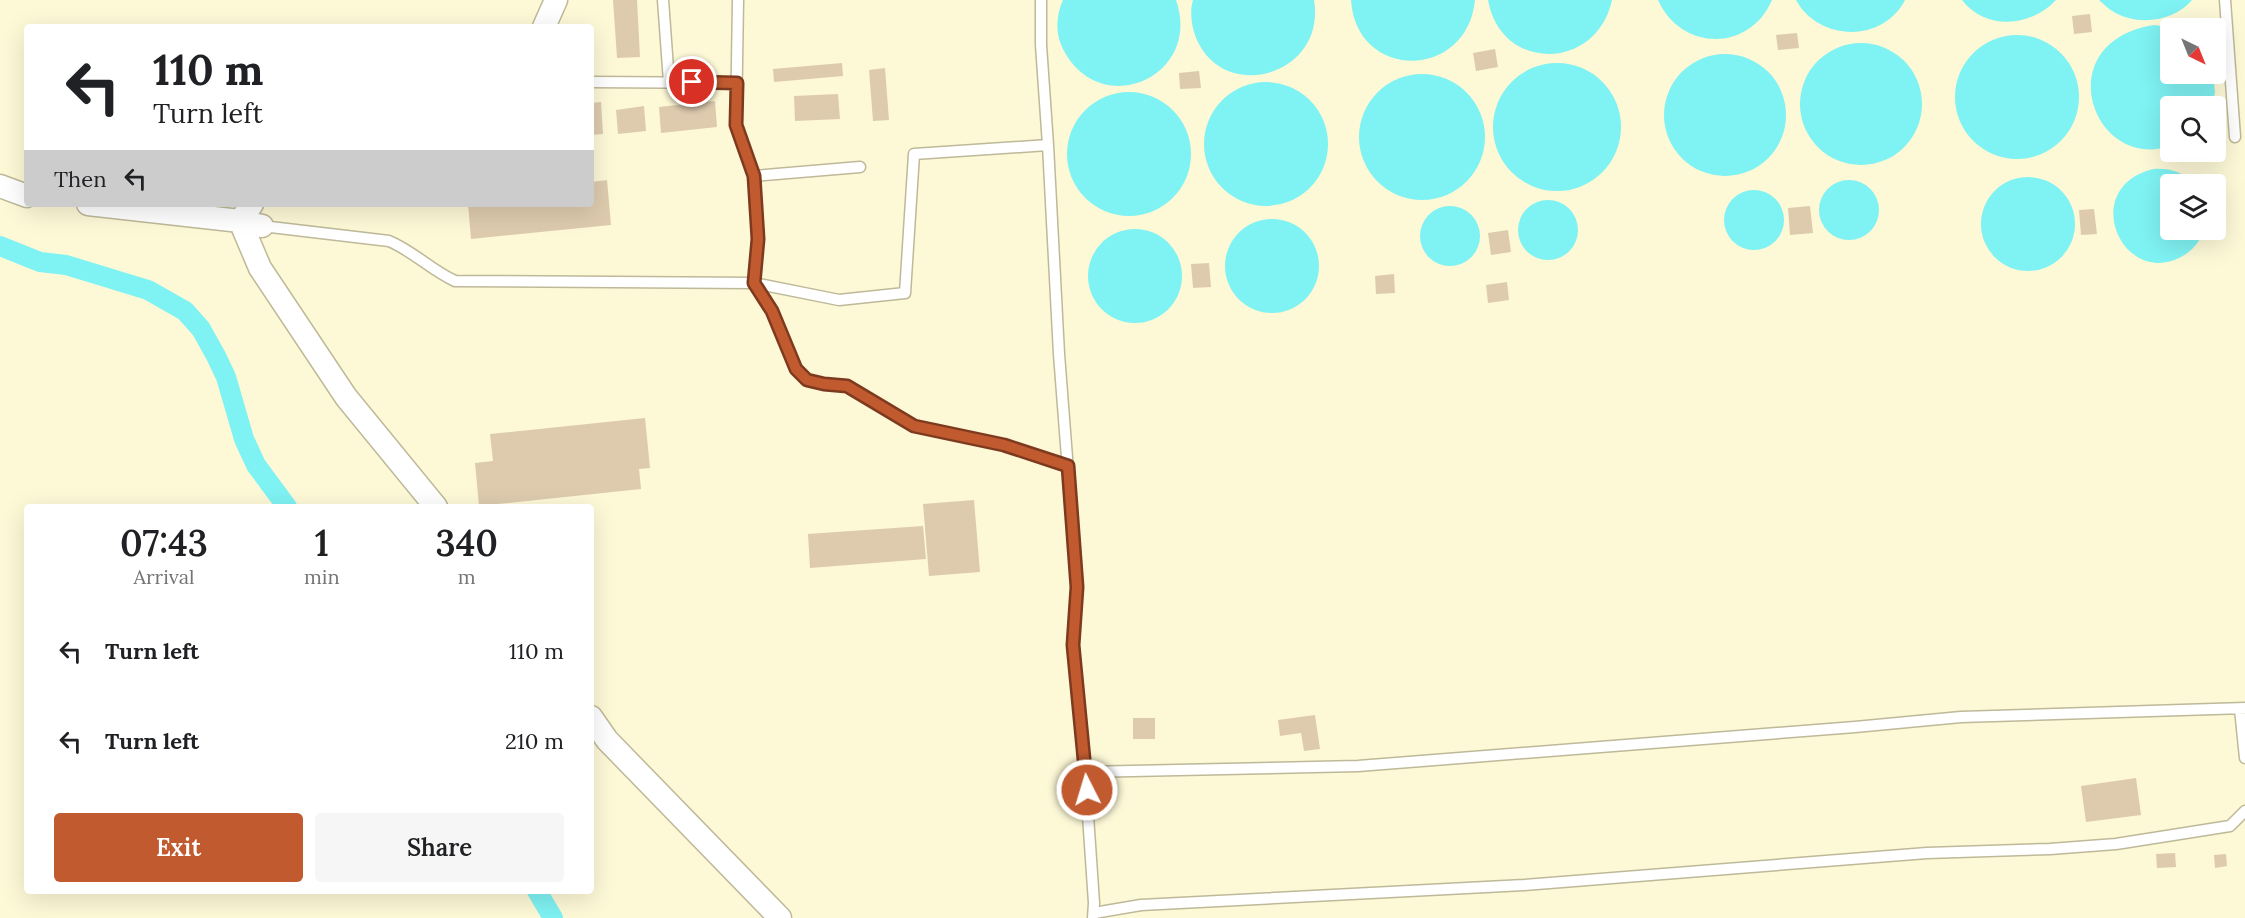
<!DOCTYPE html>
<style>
body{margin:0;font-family:Lora,serif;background:#f6f6f6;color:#202124;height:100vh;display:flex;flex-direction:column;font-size:22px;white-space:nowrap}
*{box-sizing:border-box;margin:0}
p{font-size:20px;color:#757577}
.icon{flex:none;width:33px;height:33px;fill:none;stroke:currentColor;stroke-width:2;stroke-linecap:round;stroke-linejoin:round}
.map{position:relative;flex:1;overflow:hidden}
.side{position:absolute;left:24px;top:504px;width:570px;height:390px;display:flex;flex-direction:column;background:#fff;border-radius:6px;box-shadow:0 6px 24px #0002}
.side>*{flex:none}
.hud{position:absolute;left:24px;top:24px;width:570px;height:183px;border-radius:6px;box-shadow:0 6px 24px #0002;background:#fff;color:#202124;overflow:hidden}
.needle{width:39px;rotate:137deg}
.buttons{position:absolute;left:2160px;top:18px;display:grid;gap:12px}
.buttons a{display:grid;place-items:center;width:66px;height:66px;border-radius:6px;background:#fff;box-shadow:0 6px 24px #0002;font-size:30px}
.pin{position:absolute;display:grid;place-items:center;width:51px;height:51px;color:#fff;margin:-26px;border:3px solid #fff;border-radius:50%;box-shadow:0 2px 6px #0007}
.me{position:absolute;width:66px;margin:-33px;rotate:355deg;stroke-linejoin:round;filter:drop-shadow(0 0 4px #0008)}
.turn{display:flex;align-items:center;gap:21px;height:126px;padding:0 30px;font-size:27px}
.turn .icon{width:78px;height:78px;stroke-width:2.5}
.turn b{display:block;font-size:42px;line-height:51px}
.then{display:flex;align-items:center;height:57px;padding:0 30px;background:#0003;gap:12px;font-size:22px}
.eta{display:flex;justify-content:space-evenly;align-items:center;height:102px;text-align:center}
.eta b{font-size:36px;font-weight:600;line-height:42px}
.primary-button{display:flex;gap:12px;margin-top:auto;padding:12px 30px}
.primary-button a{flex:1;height:69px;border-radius:6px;background:#c15a2f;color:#fff;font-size:24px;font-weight:600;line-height:69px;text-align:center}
.primary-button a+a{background:#f6f6f6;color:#202124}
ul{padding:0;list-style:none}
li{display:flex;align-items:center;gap:18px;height:90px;padding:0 30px}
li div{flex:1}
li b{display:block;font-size:22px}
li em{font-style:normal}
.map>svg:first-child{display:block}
.water{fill:#7ff2f3}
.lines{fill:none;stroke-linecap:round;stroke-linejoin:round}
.canal{stroke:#7ff2f3;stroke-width:20}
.building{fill:#decbae}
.lane-casing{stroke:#beb999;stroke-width:13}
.street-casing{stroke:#beb999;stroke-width:25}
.lane{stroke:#fff;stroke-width:10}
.street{stroke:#fff;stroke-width:22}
.route-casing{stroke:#7d3a1f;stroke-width:15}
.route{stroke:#c15a2f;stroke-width:10}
</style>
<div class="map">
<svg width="2245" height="918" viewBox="0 0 2245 918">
<rect width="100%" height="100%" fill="#fdf8d6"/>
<!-- water -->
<path class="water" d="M1063,0H1176C1203,77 1100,122 1063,49C1055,34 1056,15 1063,0Z
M1193,0H1314C1327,78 1217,106 1194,32C1191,22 1190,10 1193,0Z
M1351,0H1475C1467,81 1356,81 1351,0Z
M1488,0H1612C1597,71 1501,73 1488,0Z
M1658,0H1772C1749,53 1681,51 1658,0Z
M1796,0H1905C1883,43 1819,42 1796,0Z
M1962,0H2056C2031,27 1986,31 1962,0Z
M2099,0H2192C2174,22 2137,26 2114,12C2108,9 2104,4 2099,0Z
M2154,25L2174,28H2170V74H2213L2215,93L2211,106H2170V146C2092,172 2047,42 2154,25Z
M1955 97a62 62 0 1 1 124 0a62 62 0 1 1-124 0Z
M1800 104a61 61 0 1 1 122 0a61 61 0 1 1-122 0Z
M1664 115a61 61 0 1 1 122 0a61 61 0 1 1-122 0Z
M1493 127a64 64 0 1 1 128 0a64 64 0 1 1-128 0Z
M1359 137a63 63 0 1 1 126 0a63 63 0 1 1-126 0Z
M1204 144a62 62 0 1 1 124 0a62 62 0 1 1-124 0Z
M1067 154a62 62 0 1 1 124 0a62 62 0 1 1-124 0Z
M2153,169C2170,168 2183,172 2195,184H2170V230H2204C2200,242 2192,251 2181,257C2122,288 2078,188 2153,169Z
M1981 224a47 47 0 1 1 94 0a47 47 0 1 1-94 0Z
M1819 210a30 30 0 1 1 60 0a30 30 0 1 1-60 0Z
M1724 220a30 30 0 1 1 60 0a30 30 0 1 1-60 0Z
M1518 230a30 30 0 1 1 60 0a30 30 0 1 1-60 0Z
M1420 236a30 30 0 1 1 60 0a30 30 0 1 1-60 0Z
M1225 266a47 47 0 1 1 94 0a47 47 0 1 1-94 0Z
M1088 276a47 47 0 1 1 94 0a47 47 0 1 1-94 0Z"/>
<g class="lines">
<!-- canal -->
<path class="canal" d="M0,246L40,262L66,265L148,290L185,311L201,329L216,356L226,377L244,439L256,465L287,507
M537,891L553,918"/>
</g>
<!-- building -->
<path class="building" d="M613,0H637L640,57L617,58Z
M2090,14L2092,32L2074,34L2072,16Z
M1797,33L1799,48L1778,50L1776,35Z
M1495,49L1498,67L1476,71L1473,53Z
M842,63L843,76L774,82L773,69Z
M885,68L889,120L873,121L869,70Z
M1199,71L1201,88L1180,89L1179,73Z
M838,94L840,119L795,121L794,96Z
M715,101L717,127L661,133L659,107Z
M601,102L603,134L591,135V103Z
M644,106L646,131L618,134L616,110Z
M607,180L611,225L471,239L468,204H591V182Z
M1810,206L1813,233L1790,235L1788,208Z
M2094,209L2097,234L2081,235L2079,210Z
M1508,230L1511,252L1491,255L1488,233Z
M1209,263L1211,287L1193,288L1191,264Z
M1394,274L1395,293L1376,294L1375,276Z
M1507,282L1509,300L1488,303L1486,285Z
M645,418L650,468L639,469L641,489L479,506L475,463L493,461L490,434Z
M974,500L980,572L929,576L923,504Z
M923,526L926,559L810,568L808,534Z
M1315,715L1320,749L1304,751L1301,733L1280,736L1278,720Z
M1133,718H1155V739H1133Z
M2136,778L2141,815L2086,822L2081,786Z
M2175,853L2176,867L2157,868L2156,854Z
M2226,854L2227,866L2215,868L2214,855Z"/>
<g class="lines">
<!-- lane casing -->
<g class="lane-casing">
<path id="lane" d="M663,0L669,82
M738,0L736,125L754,176L758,239L754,283L772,311L796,369L807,380L824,384L847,386L914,426L1004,445L1068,466
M2225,0L2235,137
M591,82L737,83
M1048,145L1059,354L1077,587L1073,645L1085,772L1094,903L1093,918
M754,176L860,167
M262,226L389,241C413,251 431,270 455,281L754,283L839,300L905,293L914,154L1048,145L1041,45V0
M2240,709L2245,758
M1085,772L1358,766L1855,727L1961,717L2245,708
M1094,913L1141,905L1524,885L1927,853L2050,849L2116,844L2230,826L2245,811"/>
</g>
<!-- street casing -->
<g class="street-casing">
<path id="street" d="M544,27L556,0
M0,186L27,196
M88,204L240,221L262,226
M252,204L240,221L260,268L346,397L436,507
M591,717L607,740L780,918"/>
</g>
<!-- lane -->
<use href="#lane" class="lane"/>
<!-- street -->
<use href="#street" class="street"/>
</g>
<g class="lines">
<!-- route casing -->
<g class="route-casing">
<path id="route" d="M692,82L737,83L736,125L754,176L758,239L754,283L772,311L796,369L807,380L824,384L847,386L914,426L1004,445L1068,466L1077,587L1073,645L1087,790"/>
</g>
<!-- route -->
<use href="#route" class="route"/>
</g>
</svg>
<div class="buttons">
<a><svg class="needle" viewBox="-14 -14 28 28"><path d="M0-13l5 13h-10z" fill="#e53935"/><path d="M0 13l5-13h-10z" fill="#757577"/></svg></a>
<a><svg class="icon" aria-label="search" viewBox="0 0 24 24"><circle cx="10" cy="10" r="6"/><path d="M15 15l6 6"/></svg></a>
<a><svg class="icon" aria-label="layers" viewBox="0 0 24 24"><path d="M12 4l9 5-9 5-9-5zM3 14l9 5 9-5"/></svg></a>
</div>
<div class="pin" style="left:692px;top:82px;background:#d93025"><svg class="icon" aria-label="arrive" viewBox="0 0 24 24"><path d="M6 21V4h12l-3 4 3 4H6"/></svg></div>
<svg class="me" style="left:1087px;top:790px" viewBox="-20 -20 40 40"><circle r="17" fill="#c15a2f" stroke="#fff" stroke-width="3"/><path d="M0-11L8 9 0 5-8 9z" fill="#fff"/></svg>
<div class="hud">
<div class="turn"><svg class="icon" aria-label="left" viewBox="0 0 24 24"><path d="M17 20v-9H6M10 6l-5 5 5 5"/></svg><div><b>110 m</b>Turn left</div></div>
<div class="then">Then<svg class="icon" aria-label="left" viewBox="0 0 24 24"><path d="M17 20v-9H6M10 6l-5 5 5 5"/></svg></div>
</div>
<section class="side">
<div class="eta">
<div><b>07:43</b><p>Arrival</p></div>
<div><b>1</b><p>min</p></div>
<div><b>340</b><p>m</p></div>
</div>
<ul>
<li><svg class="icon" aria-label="left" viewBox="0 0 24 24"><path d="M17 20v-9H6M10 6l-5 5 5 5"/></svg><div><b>Turn left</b></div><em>110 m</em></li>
<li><svg class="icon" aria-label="left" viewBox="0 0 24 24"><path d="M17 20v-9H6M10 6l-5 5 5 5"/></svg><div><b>Turn left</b></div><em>210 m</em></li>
</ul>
<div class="primary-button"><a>Exit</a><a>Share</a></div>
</section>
</div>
